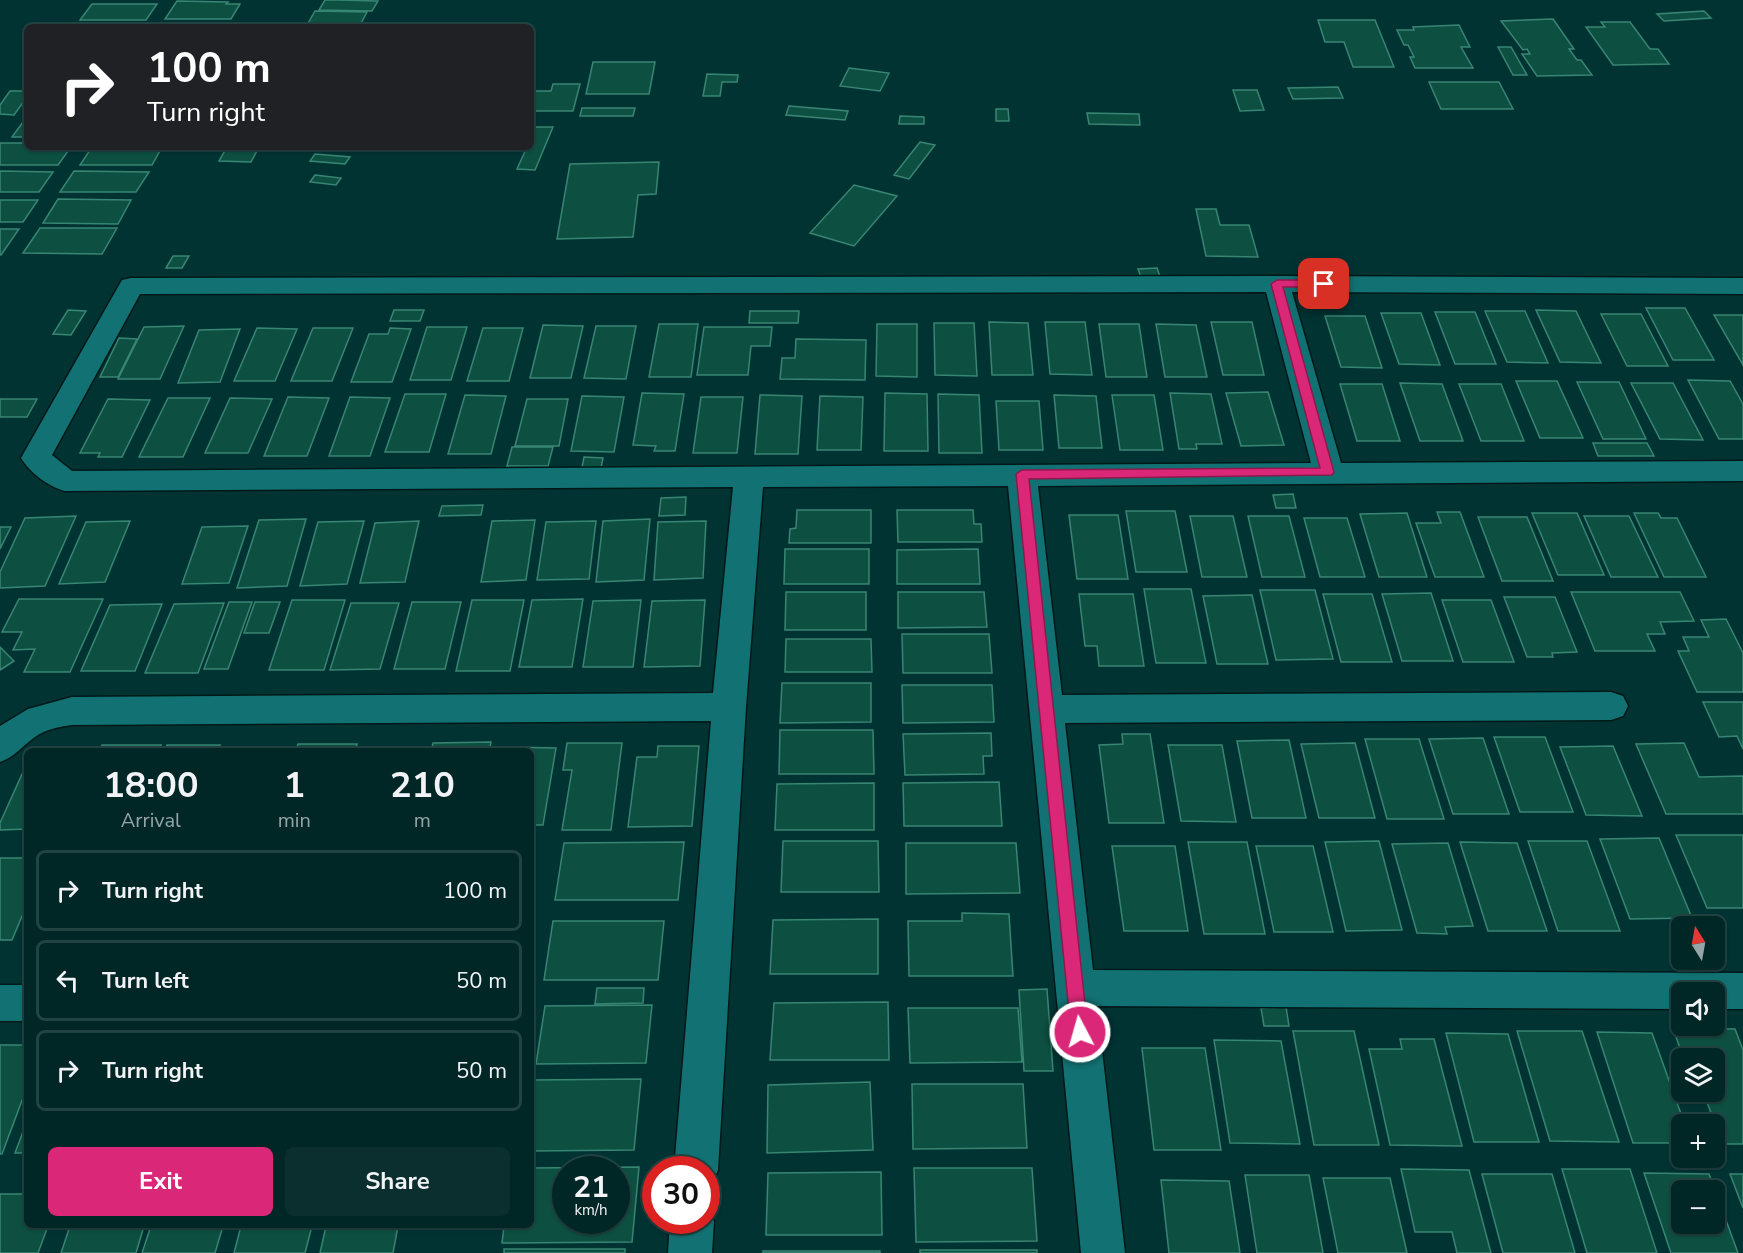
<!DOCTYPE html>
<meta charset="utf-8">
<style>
body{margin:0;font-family:"Nunito Sans",sans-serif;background:#0b2e2e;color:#f1f3f6;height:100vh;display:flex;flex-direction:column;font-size:22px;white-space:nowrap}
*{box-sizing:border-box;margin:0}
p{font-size:20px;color:#96a5a7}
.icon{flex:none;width:33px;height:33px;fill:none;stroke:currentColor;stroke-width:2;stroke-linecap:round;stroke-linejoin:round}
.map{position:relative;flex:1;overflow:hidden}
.drawer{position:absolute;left:24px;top:748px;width:510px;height:480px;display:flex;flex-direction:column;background:#012626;border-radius:9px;box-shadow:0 2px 4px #0004,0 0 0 2px #234343}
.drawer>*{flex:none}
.hud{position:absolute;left:24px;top:24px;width:510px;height:126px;border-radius:9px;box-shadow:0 2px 4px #0004,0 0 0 2px #234343;background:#202124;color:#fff;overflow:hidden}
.needle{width:39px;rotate:349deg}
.fabs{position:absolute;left:1671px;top:916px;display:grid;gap:12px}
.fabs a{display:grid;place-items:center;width:54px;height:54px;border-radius:9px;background:#012626;box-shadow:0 2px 4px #0004,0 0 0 2px #234343;font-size:30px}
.speed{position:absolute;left:552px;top:1156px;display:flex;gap:12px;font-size:30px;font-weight:700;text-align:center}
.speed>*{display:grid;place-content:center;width:78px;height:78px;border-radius:50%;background:#012626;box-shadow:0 2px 4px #0004,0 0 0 2px #234343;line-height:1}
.speed small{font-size:15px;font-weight:400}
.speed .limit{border:9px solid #d22;background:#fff;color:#111}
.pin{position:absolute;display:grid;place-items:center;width:51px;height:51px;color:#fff;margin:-26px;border-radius:12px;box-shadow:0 3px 9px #0006}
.me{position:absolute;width:66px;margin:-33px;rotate:354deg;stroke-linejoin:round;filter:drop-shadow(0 0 4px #0008)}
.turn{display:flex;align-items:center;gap:21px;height:126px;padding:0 24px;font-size:27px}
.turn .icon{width:78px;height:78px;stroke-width:2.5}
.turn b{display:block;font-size:42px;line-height:51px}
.eta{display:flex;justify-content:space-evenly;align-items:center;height:102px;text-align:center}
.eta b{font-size:36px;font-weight:700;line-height:42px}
.cta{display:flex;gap:12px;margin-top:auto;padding:12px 24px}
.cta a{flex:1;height:69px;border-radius:9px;background:#db2777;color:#fff;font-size:24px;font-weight:700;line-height:69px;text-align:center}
.cta a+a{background:#0b2e2e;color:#f1f3f6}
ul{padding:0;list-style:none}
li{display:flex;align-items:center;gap:18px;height:81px;margin:0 12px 9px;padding:0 12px;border:3px solid #234343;border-radius:9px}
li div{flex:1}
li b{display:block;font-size:22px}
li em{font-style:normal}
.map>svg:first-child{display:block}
.building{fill:#0d5042;stroke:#388573;stroke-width:1.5;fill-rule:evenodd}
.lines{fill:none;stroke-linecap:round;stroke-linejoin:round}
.street-casing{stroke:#001818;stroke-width:3}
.street{fill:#127273;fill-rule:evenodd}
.route{fill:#db2777;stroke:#8e194d;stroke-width:1.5}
</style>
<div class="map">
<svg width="1743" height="1253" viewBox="0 0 1743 1253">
<rect width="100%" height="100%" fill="#013333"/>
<!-- building -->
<path class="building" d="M325,0H337L378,1L372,11L319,10Z
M177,1L228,2L226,4H240L231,19H165Z
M92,4H157L146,20H80Z
M315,11L367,12L359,27H306Z
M1704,11L1711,18L1664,21L1657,14Z
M1553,19L1574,49H1569L1577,60H1581L1592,75L1537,76L1522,54H1530L1527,49L1523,50L1501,21Z
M1318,20H1375L1394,67H1353L1344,42H1325Z
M1601,22H1630L1650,49H1658L1669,64L1613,65L1586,27H1605Z
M163,23H228L226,27H160Z
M81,24L143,25L142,27H79Z
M1459,25L1470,47H1461L1473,68H1415L1410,57H1414L1408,45H1404L1397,30H1414L1413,27Z
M1498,47H1511L1527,75H1513Z
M593,62H655L649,94H586Z
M849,68L889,73L880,91L840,86Z
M707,74L738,75L737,82H722L720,96H703Z
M1429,82H1499L1513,109H1441Z
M553,84H580L573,111H531V91H551Z
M1338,87L1343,98L1293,99L1288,88Z
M1233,90H1257L1264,110L1240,111Z
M10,91H27V97L14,115L0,114V105Z
M789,106L848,111L845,120L786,115Z
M582,108H635L633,116H580Z
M996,109H1008L1009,121H996Z
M1087,113L1139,114L1140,125L1089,124Z
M900,116L924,117V124H899Z
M26,118L27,137H12Z
M536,127H553L535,170L517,169L527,147H531V138Z
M920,142L935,145L909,179L894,175Z
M0,143H27V147H71L58,165H0Z
M92,147H162L152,165H80Z
M227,147H259L251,162L219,161Z
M315,154L350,157L345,164L310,161Z
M659,162L656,194L638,195L633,237L557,239L570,164Z
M0,171L53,172L39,192H0Z
M74,171L149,172L136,192H60Z
M315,175L341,178L336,185L310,182Z
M854,185L897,196L854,246L810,233Z
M58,199L131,200L118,224L43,223Z
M0,200H38L23,222H0Z
M1196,209H1216L1220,225H1249L1258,257L1206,256Z
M40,228H117L102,254L23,253Z
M0,229H19L1,255H0Z
M173,256H189L182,268H166Z
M1157,268L1161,279L1142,280L1138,269Z
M1646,308H1685L1714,360H1673Z
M68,310L86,311L71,335L53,334Z
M394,310H424L420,321H390Z
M1536,310L1576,311L1601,363L1560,362Z
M750,311H799L798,323H749Z
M1485,311H1525L1548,363L1507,362Z
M1435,312H1475L1496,364H1455Z
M1381,313H1421L1440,365L1399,364Z
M1601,314H1641L1668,366H1627Z
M1714,315H1743V365Z
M1325,316H1365L1382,368L1341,367Z
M989,322L1028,323L1033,375H992Z
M1045,322H1085L1092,375L1050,374Z
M1211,322H1252L1264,375H1223Z
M934,323H974L977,376L935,375Z
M659,324H698L691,377H649Z
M877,324H917V377L876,376Z
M1099,324H1139L1147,377H1106Z
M1156,324L1196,325L1207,377H1165Z
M543,325L583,326L571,378H530Z
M184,326L160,379H118L144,327Z
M596,326H636L626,379L584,378Z
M427,327H467L451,380H410Z
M704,327H772L770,346H751L748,375H697Z
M257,328L297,329L275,381H234Z
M313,328H353L332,381H291Z
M390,328L411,329L392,382H351L369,334H388Z
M483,328H523L509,381H467Z
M240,329L220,382L178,383L199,330Z
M119,338L137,339L118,377H100Z
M796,339L866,340L865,380L780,379L782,358H795Z
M1688,380L1730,381L1743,404V439H1719Z
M1516,381H1557L1583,438H1540Z
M1577,382H1619L1646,439H1603Z
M1400,383L1442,384L1463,441H1420Z
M1631,383H1673L1703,440L1660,439Z
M1340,384H1382L1400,441H1357Z
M1459,384H1501L1524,441H1481Z
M1268,392L1284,445L1241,446L1226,393Z
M642,393L684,394L675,451H654L656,446L633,445Z
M885,393L927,394L928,451H884Z
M1170,393L1211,394L1222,444H1196L1197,449H1179Z
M405,394H446L429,452H385Z
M938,394L979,395L982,453H939Z
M465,395L506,396L491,454H448Z
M760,395L802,396L798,454H755Z
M1054,395L1096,396L1102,448H1059Z
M1112,395H1154L1163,450H1120Z
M582,396L624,397L614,452L571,451Z
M820,396L863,397L861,450H817Z
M288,397L329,398L307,456H264Z
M350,397L390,398L370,456H329Z
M701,397H743L737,453H693Z
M168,398H210L183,457H139Z
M230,398L272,399L248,453H205Z
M0,399H37L27,417H0Z
M108,399L150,400L122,457H98L100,453H80Z
M527,399H568L559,446H515Z
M996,401H1039L1043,450H999Z
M1593,443H1647L1654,456H1598Z
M512,447H553L548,466H507Z
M584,457L603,458L601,468L582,467Z
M1293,494L1296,508H1276L1273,495Z
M686,497L685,515L659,516L661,498Z
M483,505L481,515L439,516L442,506Z
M797,510H871V543H789L790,529L796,528Z
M897,510H973L974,524H981L982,542H898Z
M1126,511H1175L1187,572H1136Z
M1437,512H1460L1484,577H1435L1416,523H1441Z
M1407,513L1427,577H1379L1360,514Z
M1532,513H1577L1604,575H1558Z
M1634,513H1658L1661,518H1677L1706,577H1664Z
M1069,515H1118L1128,579H1077Z
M76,516L45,586L0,588V572L25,518Z
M1190,516H1233L1247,577H1202Z
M1248,516H1289L1305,577H1262Z
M1584,516H1629L1658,577H1611Z
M1478,517H1527L1553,581H1502Z
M1304,518H1347L1365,577H1320Z
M306,519L287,586L237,588L259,520Z
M650,519L644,580L596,582L603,521Z
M535,520L526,580L481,582L492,521Z
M130,521L105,582L59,584L86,522Z
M364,521L347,584L300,586L318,522Z
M419,521L405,582L360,583L375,523Z
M596,521L589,579L537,580L546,522Z
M706,521L703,578L654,580L658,522Z
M248,526L229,583L182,584L202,527Z
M0,527H11L0,549Z
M785,549H869V584H784Z
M978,549L980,584H897V550Z
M1144,589H1191L1206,663H1156Z
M1260,590H1315L1333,659L1276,660Z
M786,592H866V630H785Z
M898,592H984L987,627L898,628Z
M1571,592H1680L1694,621L1660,622L1665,634H1647L1655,651H1595Z
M1431,593L1453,661H1402L1382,594Z
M1079,594H1133L1144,666H1099L1097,646H1085Z
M1323,594H1372L1392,662H1341Z
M1252,595L1268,664H1217L1203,596Z
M1504,597H1555L1577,652L1552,653L1553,657H1527Z
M19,599H103L70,672H24L35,649L13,650L22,632H2Z
M583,599L572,667H519L532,600Z
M292,600H345L324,670H269Z
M472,600H524L510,671H456Z
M641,600L633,667H583L593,601Z
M705,600L700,666L644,667L652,601Z
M1442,600H1491L1514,662H1463Z
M229,602H252L228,669H204Z
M255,602H280L269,633H244Z
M412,602H461L445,669H394Z
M224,603L198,673H145L174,604Z
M351,603H399L380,669L330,670Z
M162,604L135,671H81L110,605Z
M1726,619L1743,653V692H1697L1678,651H1689L1683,637H1709L1701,620Z
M902,634H989L992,673H903Z
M786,639H871L872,672H785Z
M0,647L14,661L0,670Z
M782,683H871V722L780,723Z
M902,685H992L994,722L903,723Z
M1703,702H1743V749L1737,736L1719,737Z
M780,730H873L874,774H779Z
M991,733L992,756H983L984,774L905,775L903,734Z
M1122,734H1150L1164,823H1109L1099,745L1123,744Z
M1494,737H1545L1573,812H1520Z
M1483,738L1509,814H1453L1429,739Z
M1365,739H1419L1444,819H1387Z
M1289,740L1306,818H1252L1237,741Z
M491,742L489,752H431L433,743Z
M567,743H622L611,830H562L572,770H563Z
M1355,743L1375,818H1319L1301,744Z
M1684,743L1699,777L1743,776V814H1666L1636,744Z
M298,744H357L355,752H296Z
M102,745H161L158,752H100Z
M167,745H220L217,752H164Z
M1168,745H1222L1236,822L1181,821Z
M658,746H699L692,826L628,827L637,757H657Z
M1613,746L1642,816L1586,815L1560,747Z
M235,747H282L280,752H234Z
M504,747L556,748L543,825H531V752H503Z
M364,748H417L416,752H363Z
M34,749H87L86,752H32Z
M27,763V829L0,830V823Z
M999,782L1002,826H904L903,783Z
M874,783V830H775L777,784Z
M1676,835H1743V908H1707Z
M1659,838L1692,918L1630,919L1600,839Z
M783,841H878L879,892H781Z
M1379,841L1402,930L1346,931L1325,842Z
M1528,841H1587L1620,931H1558Z
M684,842L678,900H555L564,843Z
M1188,842H1247L1265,934H1204Z
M1460,842L1517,843L1547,931H1488Z
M906,843H1016L1020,893L906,894Z
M1448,843L1473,926L1445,927L1447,934L1417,933L1392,844Z
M1112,846H1175L1188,931H1124Z
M1256,846H1313L1333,932H1274Z
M0,858H27V904L12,940H0Z
M962,913L1009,914L1013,976H909L908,921H962Z
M878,919V974H770L773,920Z
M553,921H664L658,980H544Z
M597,988H644L643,1003L595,1004Z
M1047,989L1053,1071H1024L1019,990Z
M888,1002L889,1060H770L774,1003Z
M652,1005L646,1063L536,1064L545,1006Z
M1286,1007L1289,1026H1264L1261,1008Z
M908,1008H1018L1022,1062L910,1063Z
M1673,1029H1735L1743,1050V1144H1723L1703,1092H1714V1059H1684Z
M1293,1031H1354L1379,1145H1314Z
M1517,1031H1582L1619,1142L1550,1141Z
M1597,1032L1652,1033L1685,1125H1682V1143H1633Z
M1446,1033L1508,1034L1539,1142H1474Z
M1400,1039H1434L1462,1146L1390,1145L1369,1049H1402Z
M1214,1040L1281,1041L1300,1144L1230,1143Z
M0,1045H27V1087L2,1154H0Z
M1142,1048H1205L1221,1150H1154Z
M641,1079L634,1150L531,1151V1080Z
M870,1082L873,1150L767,1153L768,1085Z
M912,1084H1023L1027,1148L913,1149Z
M27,1121V1153H15Z
M639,1167L632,1242L502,1243L504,1226H531V1168ZM566,1170H616V1221H566Z
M914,1168H1032L1037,1241L916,1242Z
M1401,1169L1469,1170L1491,1253H1457L1452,1232H1415Z
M1562,1169H1630L1657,1253H1587Z
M881,1172L882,1235H766L768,1173Z
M1644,1173L1709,1174L1738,1253H1671ZM1682,1191H1714V1224H1682Z
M1482,1174H1552L1575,1253H1503Z
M1730,1174H1743V1208Z
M1245,1175H1309L1323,1253H1257Z
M1323,1178H1390L1407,1253H1338Z
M1161,1180L1229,1181L1240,1253H1169Z
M0,1194H27V1226H48L38,1253H0Z
M70,1226H144L136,1253H61Z
M151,1226H223L215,1253H142Z
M241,1226H312L305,1253H234Z
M326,1226H398L393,1253H320Z
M504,1249H625V1253H504Z
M920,1250H1037V1253H920Z
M763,1251H880V1253H763Z"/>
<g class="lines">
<!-- street casing -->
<g class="street-casing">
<path id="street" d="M1277,276L1743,278V294L1292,292L1341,463L1743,461V481L1038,486L1062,695L1611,692L1623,696L1628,706L1623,716L1611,720L1065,723L1093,970L1743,973V1009H1714V993H1682V1009L1097,1006L1125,1253H1081L1008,486L763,487L746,707L718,1170L711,1185L706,1187V1170H674L711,721L72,725C59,727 46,729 35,737C22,746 15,757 0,762V726L28,709L72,697L713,693L733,487L65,491C49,487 30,473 21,458L122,280L131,278ZM1266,292L1311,463L72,471L52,455L140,294Z
M0,985H27V1021H0Z
M706,1205L714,1221L712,1253H668L670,1221H706Z"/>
</g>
<!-- street -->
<use href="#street" class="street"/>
</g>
<!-- route -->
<path class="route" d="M1277,280H1324L1329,284L1324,287H1283L1334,472L1332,475L1029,479L1088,1032L1086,1037L1080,1040L1074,1037L1071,1032L1016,474L1022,470L1320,468L1271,284Z"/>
</svg>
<div class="fabs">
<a><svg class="needle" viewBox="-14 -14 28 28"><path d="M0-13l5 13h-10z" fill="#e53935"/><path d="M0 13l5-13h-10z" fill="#96a5a7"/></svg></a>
<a><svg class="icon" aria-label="sound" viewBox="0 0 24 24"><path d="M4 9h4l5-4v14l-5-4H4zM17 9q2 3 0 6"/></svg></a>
<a><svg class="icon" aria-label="layers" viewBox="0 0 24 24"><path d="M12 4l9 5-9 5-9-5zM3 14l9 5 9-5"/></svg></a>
<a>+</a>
<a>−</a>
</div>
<div class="speed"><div>21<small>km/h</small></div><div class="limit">30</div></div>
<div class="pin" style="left:1324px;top:284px;background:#d93025"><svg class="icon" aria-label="arrive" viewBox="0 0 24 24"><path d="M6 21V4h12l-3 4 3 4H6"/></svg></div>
<svg class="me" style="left:1080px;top:1032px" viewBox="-20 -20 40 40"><circle r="17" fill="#db2777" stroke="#fff" stroke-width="3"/><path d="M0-11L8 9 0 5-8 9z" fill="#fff"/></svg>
<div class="hud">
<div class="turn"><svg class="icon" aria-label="right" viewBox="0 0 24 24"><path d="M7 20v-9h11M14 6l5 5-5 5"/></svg><div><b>100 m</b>Turn right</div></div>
</div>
<section class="drawer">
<div class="eta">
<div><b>18:00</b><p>Arrival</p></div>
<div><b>1</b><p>min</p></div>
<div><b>210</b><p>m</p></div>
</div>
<ul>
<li><svg class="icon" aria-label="right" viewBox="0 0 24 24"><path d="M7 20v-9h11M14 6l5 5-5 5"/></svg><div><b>Turn right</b></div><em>100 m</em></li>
<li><svg class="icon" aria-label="left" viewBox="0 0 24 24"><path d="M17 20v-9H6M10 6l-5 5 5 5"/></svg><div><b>Turn left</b></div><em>50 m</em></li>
<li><svg class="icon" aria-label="right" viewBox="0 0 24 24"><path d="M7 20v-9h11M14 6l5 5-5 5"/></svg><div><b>Turn right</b></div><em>50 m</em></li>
</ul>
<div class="cta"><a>Exit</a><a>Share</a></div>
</section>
</div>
